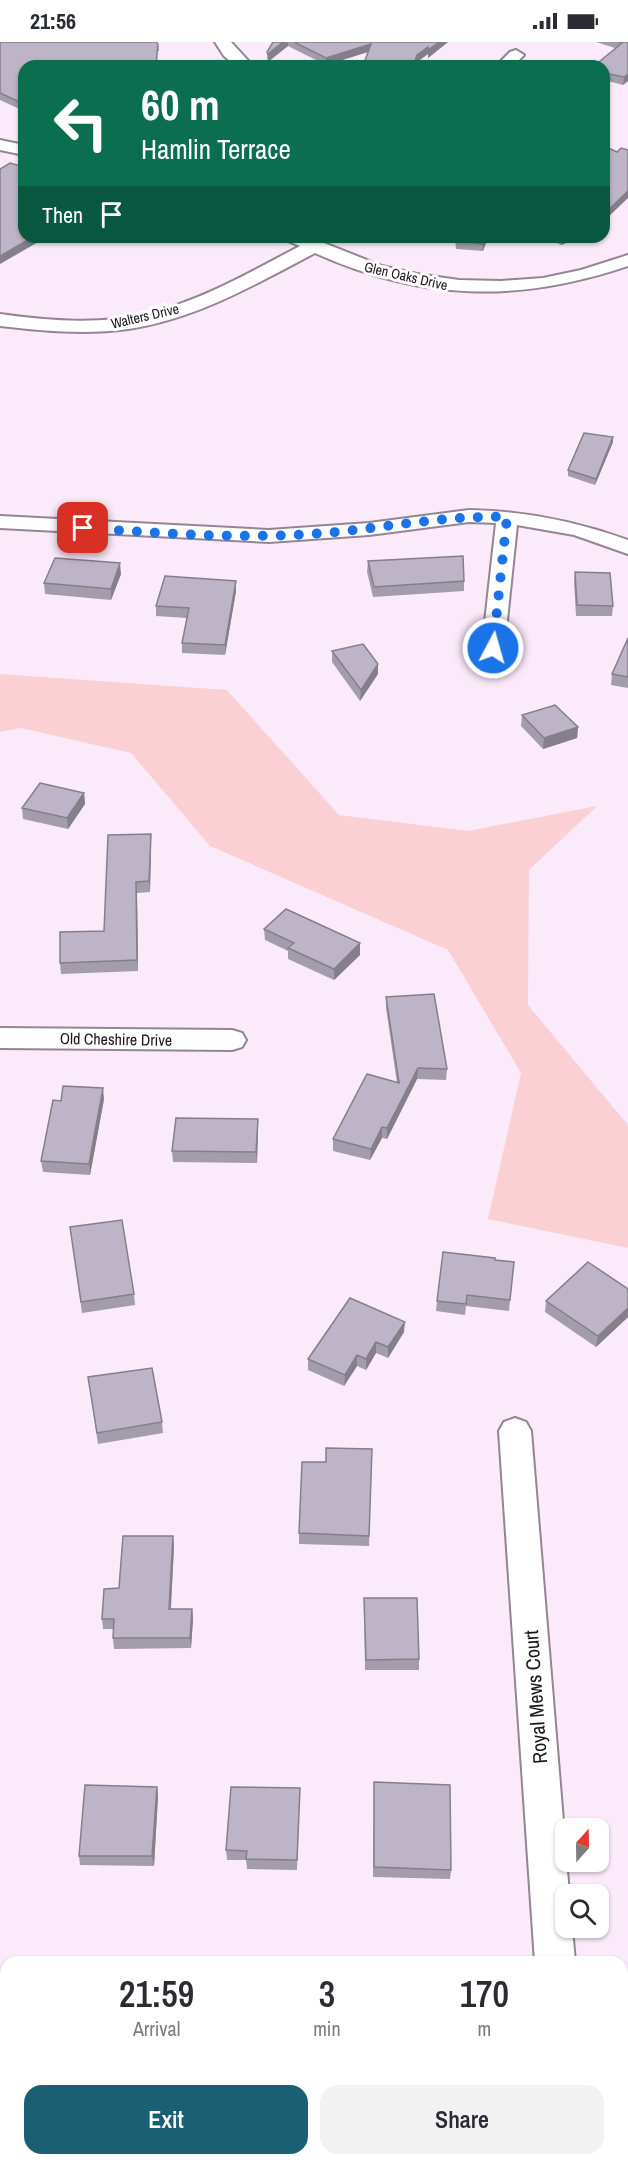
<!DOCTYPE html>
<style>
body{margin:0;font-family:"Archivo Narrow",sans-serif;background:#f2f2f3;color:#2b2b33;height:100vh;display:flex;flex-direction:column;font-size:22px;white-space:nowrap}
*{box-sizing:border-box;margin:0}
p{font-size:20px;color:#7c7c81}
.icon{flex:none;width:33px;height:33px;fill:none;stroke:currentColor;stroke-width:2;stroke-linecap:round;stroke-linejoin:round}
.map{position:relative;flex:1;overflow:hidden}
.side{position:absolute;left:0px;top:1914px;width:628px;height:210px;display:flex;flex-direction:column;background:#fff;border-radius:18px 18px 0 0;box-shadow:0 2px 4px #0004}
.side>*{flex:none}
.hud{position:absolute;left:18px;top:18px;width:592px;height:183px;border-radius:18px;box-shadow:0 2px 4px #0004;background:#0b6e4f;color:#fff;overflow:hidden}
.needle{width:39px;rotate:20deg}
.fabs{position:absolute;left:555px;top:1776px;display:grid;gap:12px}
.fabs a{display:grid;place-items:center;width:54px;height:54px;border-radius:12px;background:#fff;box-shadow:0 2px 4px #0004;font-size:30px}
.pin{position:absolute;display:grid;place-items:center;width:51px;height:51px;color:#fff;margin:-26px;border-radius:12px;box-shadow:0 3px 9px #0006}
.me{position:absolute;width:66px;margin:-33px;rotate:6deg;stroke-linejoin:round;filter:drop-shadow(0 0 4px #0008)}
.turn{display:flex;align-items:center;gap:21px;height:126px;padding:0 24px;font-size:27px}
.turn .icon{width:78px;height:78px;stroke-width:2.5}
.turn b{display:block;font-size:42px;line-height:51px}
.then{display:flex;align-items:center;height:57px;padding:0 24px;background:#0003;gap:12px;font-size:22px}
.eta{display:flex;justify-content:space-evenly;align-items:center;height:102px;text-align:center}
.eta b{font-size:36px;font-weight:600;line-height:42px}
.button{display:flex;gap:12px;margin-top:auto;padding:12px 24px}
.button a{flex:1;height:69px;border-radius:18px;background:#1b6072;color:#fff;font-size:24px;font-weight:600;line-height:69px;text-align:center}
.button a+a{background:#f2f2f3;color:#2b2b33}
.status{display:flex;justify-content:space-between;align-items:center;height:42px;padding:0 30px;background:#fff;direction:ltr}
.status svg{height:16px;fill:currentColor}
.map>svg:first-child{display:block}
.green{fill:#fad0d5}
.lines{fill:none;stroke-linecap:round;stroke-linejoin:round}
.street-casing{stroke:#948593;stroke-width:4}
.street{fill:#fff;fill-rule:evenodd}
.wall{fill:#a39cab}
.shaded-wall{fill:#847f8b}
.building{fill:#bdb5c7;stroke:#847f8b;stroke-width:1.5}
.route{stroke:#1a73e8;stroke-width:10;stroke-dasharray:0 18}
.labels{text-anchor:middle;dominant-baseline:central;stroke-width:6;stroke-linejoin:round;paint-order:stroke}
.far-street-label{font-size:14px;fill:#1c161c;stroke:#fff}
.street-label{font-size:16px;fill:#1c161c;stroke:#fff}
.near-street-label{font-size:20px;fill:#1c161c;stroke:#fff}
</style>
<div class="status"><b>21:56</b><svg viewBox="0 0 49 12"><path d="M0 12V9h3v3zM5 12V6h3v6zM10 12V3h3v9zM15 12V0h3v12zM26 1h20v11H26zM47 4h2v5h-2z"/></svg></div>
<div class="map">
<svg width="628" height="2124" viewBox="0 0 628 2124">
<rect width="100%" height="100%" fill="#fbebfa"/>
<!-- green -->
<path class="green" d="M0,632L227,648L339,773L468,789L597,764L529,828L528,963L628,1083V1206L488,1177L521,1031L448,908L210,804L131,711L21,686L0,690Z"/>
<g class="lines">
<!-- street casing -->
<g class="street-casing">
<path id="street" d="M215,0H231L253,24H236L224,14Z
M516,8L524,13L513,24H496L510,10Z
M0,98L24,103V113L0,108Z
M285,195H309L382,224L417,232L459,238L501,239L543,236L581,228L628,213V224C519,261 421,259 315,211C256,242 196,277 128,287C86,293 43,289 0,284V272C50,279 101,283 150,271C203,258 252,229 300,204L288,199Z
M469,468C525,469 575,479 628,498V512L574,493L517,483L504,607L501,612L493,614L485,612L482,607L496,481L469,480L369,493L269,500L0,486V474L269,488L369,481Z
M0,986L232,988L242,991L246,998L242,1005L232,1008L0,1006Z
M515,1376L526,1380L531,1389L569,1852H566V1886H572L575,1920H535L499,1389L504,1380Z
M622,1944H628V1984H622Z
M0,1955H6V1995H0Z"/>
</g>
<!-- street -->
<use href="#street" class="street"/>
</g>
<!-- wall -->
<path class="wall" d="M0,0L158,2L159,9L24,24V69L0,58Z
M273,0H448L428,16V12L417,20L415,24H363L368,10L326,23L288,4L269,19L267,17V10Z
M596,0H628V39L623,43L604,38V24L615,6Z
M455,195H488L483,209L456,207Z
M533,195H581L561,203L550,197L542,200Z
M613,395V400L595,443L568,434V428Z
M368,519L464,539V549L373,555L367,530Z
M575,530L613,564L612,574H576L574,540Z
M121,532L111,558L45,552L44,541Z
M236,539V549L225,613L182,611V601L187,576L156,574V564Z
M628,596V646L611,643L612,632Z
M332,609L378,622V632L360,659L332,620Z
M522,673L578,685L577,696L543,707L521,684Z
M84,751L85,762L68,787L23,777L22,766Z
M151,803L150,850L137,851L138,929L61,932L60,921L104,889Z
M264,887L360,901V913L334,938L288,917V909L265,898Z
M386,955L447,1027L446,1038L417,1037L387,1097L382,1096L370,1118L333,1109V1097L397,1041L386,966Z
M104,1057L90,1133L43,1130L41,1119L61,1059Z
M258,1088L257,1121L173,1120L172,1109Z
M70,1185L134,1252L135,1263L82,1271Z
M495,1218L514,1220L509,1269L466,1264L465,1273L436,1269L437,1259Z
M628,1247V1275L596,1305L545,1270L546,1259Z
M404,1290L388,1316L376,1311L366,1328L357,1324L344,1344L308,1328V1317Z
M88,1335L162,1380L163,1391L98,1402Z
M372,1407L369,1504L299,1502V1491L326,1420Z
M174,1504L171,1567H192L193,1577L191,1606L114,1607L113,1596V1587H103L102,1577L119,1546Z
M364,1556L419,1617V1628H365Z
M374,1740L451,1828L450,1837L373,1835Z
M157,1745L158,1754L154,1824L80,1823L79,1814Z
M300,1746L297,1828L247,1827L246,1818H227L226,1808Z
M623,2089L628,2124H624L622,2109Z"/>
<!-- shaded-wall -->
<path class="shaded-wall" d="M283,0H288V4L269,19L268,12Z
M439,0H448L428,16V8Z
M371,2V9L326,23V16Z
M428,5V12L417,20L415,24H413L417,13Z
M628,32V39L623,43L624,35Z
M628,149V156L604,179V172Z
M33,195H47L0,222V214Z
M486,195H488L483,209V202Z
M543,195H550V197L542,200Z
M562,195H581L561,203Z
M613,395V400L595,443L596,437Z
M120,521L121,532L111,558V547Z
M236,539V549L225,613V603Z
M378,622V632L360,659L361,648Z
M578,685L577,696L543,707L544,696Z
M84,751L85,762L68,787L67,776Z
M151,792V803L150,850L149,839Z
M136,840L137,851L138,929L137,918Z
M360,901V913L334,938V927Z
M418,1026L417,1037L387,1097V1086Z
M103,1046L104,1057L90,1133L89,1122Z
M258,1077V1088L257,1121L256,1110Z
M382,1085V1096L370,1118L371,1107Z
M628,1266V1275L596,1305L598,1294Z
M405,1280L404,1290L388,1316V1305Z
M376,1300V1311L366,1328V1317Z
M357,1313V1324L344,1344L345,1333Z
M173,1494L174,1504L170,1577L169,1567Z
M192,1567L193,1577L191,1606L190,1596Z
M157,1745L158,1754L154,1824L152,1814Z"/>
<!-- building -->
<path class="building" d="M0,0H156L158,2L156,24H24V62L0,51Z
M273,0H283L268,12L267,10Z
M294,0H439L428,8V5L417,13L413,24H363L371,2L326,16Z
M619,0H628V32L624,35L604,31V24H594L622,1Z
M604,104L617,110L621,106L628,108V149L604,172Z
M10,121L24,125V195H33L0,214V127Z
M456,195H486L483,202L457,199Z
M584,391L613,395L596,437L568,428Z
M463,514L464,539L374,545L368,519Z
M55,516L120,521L111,547L44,541Z
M575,530L610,531L613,564L577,563Z
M165,534L236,539L225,603L182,601L189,566L156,564Z
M628,596V635L612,632Z
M363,602L378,622L361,648L332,609Z
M555,663L578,685L544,696L522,673Z
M40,741L84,751L67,776L22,766Z
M151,792L149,839L136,840L137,918L60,921V890L104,889L108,793Z
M286,867L360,901L334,927L288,906L294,901L264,887Z
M434,952L447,1027L418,1026L387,1086L382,1085L371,1107L333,1097L367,1032L399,1041L386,955Z
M63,1044L103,1046L89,1122L41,1119L53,1058L61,1059Z
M176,1076L258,1077L256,1110L172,1109Z
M122,1178L134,1252L81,1260L70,1185Z
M443,1210L495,1216V1218L514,1220L510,1258L467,1253L466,1262L437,1259Z
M588,1220L628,1247V1266L598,1294L546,1259Z
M350,1256L405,1280L388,1305L376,1300L366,1317L357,1313L345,1333L308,1317Z
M152,1326L162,1380L97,1391L88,1335Z
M326,1406L372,1407L369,1494L299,1491L302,1420H326Z
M123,1494H173L169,1567H192L190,1596H113L114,1577H102L104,1547L119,1546Z
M364,1556H417L419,1617L366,1618Z
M374,1740L450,1743L451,1828L374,1825Z
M85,1743L157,1745L152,1814H79Z
M231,1745L300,1746L297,1818L246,1817L247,1809L226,1808Z
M623,2089H628V2124Z
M0,2104H6V2118H29L28,2124H0Z
M131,2118H341V2124H131Z
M428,2118H563L564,2124H428Z"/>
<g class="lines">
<!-- route -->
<path class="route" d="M83,486C159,491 235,497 311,492C377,488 440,473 507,475L493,606"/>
</g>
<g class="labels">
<!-- far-street labels -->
<g class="far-street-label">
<text transform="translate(406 234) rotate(13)">Glen Oaks Drive</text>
<text transform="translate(145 274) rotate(-13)">Walters Drive</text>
</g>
<!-- street labels -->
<g class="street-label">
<text transform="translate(116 997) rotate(1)">Old Cheshire Drive</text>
</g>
<!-- near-street labels -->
<g class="near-street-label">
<text transform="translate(535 1655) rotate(-94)">Royal Mews Court</text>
</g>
</g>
</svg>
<div class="fabs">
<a><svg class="needle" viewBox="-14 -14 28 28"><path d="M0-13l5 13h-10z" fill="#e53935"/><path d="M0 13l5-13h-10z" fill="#7c7c81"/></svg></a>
<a><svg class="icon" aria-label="search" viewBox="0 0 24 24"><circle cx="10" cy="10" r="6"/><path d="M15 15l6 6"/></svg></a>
</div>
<div class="pin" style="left:83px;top:486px;background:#d93025"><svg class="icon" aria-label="arrive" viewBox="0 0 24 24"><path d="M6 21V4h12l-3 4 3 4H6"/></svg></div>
<svg class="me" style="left:493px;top:606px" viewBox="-20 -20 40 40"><circle r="17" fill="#1a73e8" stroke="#fff" stroke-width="3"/><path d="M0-11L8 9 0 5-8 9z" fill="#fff"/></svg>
<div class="hud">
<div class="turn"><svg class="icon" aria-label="left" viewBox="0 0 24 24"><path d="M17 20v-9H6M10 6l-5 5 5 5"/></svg><div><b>60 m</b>Hamlin Terrace</div></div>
<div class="then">Then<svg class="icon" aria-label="arrive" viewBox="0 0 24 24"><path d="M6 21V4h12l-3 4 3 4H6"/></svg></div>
</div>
<section class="side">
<div class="eta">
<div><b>21:59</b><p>Arrival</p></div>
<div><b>3</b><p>min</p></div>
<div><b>170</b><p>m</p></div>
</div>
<div class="button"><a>Exit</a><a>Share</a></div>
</section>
</div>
